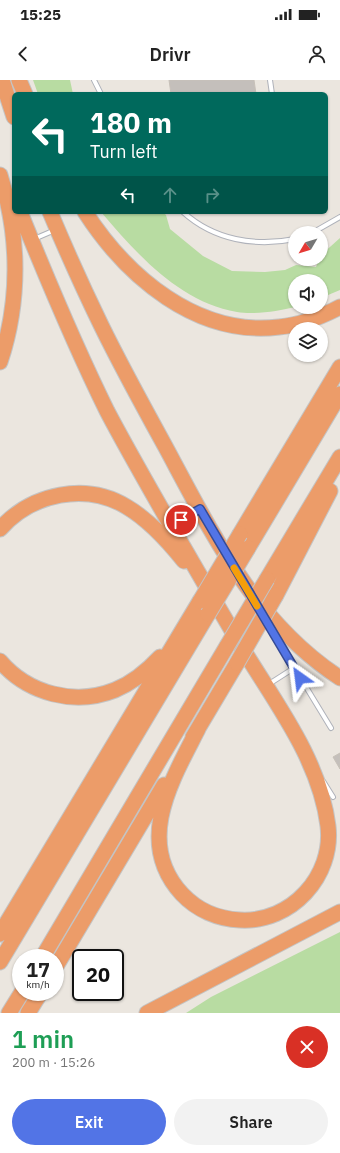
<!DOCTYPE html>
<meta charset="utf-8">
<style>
body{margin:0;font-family:"IBM Plex Sans",sans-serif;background:#f2f2f2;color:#222;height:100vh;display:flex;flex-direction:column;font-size:15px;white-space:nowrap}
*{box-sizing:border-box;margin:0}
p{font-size:13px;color:#767676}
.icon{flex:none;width:22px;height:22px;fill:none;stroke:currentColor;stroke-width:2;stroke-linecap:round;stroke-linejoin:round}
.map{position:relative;height:933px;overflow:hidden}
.details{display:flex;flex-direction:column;background:#fff;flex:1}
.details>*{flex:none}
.top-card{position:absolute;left:12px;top:12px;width:316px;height:122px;border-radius:6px;box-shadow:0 1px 3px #0004;background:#00695c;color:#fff;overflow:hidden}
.needle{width:26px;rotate:232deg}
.controls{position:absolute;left:288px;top:146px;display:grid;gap:8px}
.controls a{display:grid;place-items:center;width:40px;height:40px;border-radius:50%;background:#fff;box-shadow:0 1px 3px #0004;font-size:20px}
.speed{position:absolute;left:12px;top:869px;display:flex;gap:8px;font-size:20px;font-weight:700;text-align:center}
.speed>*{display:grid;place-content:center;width:52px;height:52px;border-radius:50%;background:#fff;box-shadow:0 1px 3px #0004;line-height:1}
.speed small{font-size:10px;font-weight:400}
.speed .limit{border:2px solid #111;border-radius:6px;background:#fff;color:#111}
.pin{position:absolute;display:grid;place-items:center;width:34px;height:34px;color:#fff;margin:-17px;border:2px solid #fff;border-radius:50%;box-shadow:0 1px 4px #0007}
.me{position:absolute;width:44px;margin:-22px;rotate:329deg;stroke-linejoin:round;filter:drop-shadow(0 0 3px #0008)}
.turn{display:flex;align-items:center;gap:14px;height:84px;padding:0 12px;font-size:18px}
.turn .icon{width:52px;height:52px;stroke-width:2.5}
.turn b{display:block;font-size:28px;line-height:34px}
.lanes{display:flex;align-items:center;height:38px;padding:0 12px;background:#0003;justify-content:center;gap:20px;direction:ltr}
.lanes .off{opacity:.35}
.round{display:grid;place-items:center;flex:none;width:42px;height:42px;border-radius:21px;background:#f2f2f2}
.overview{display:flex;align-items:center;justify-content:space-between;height:68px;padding:0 12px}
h1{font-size:24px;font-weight:600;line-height:30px;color:#1e9e55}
.cta{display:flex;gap:8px;margin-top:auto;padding:8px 12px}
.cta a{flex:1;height:46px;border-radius:24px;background:#5274e6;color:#fff;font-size:16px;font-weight:600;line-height:46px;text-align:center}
.cta a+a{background:#f2f2f2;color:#222}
.status{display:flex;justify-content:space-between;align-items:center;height:28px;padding:0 20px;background:#fff;direction:ltr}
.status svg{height:11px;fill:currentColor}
header{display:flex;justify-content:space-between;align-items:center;height:52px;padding:0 12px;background:#fff;font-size:18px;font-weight:600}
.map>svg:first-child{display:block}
.green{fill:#b8dca2}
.building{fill:#c4bfbb;stroke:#c7c1b9}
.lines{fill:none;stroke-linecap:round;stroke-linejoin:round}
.lane-casing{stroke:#afb2ba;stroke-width:6}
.highway-casing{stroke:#c4c4c4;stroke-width:17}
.lane{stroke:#fff;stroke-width:4}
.highway{stroke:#ec9c69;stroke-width:15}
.highway-bridge-casing{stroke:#c4c4c4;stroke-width:17;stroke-linecap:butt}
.highway-bridge{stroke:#ec9c69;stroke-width:15}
.route-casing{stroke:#354b96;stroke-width:10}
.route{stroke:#5274e6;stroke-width:7}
.slow{stroke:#f59e0b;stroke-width:7}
</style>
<div class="status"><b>15:25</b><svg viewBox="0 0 49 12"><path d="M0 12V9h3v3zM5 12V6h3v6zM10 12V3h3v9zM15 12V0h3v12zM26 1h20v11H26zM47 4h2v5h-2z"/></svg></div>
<header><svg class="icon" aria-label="back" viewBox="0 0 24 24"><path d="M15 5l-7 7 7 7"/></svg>Drivr<svg class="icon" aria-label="person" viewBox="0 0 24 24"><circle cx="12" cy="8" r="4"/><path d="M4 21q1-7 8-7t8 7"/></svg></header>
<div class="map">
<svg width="340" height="933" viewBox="0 0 340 933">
<rect width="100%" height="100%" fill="#ebe6df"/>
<!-- green -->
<path class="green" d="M33,0H70L73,14H38Z
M101,132H163L166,135L170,149L203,176L232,191L265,192L285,190L296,185L316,187L319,179H321V175L340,158V210L321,218V201H295V227C279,231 254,235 237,232C179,222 137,174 101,132Z
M340,852V933H186L211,917Z"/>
<!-- building -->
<path class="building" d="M169,0H254L256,14H171Z
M340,673V689L333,677Z"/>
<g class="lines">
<!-- lane casing -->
<g class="lane-casing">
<path id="lane" d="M94,0L101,14
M270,0L272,14
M183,132C214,160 255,167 295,159
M312,153L340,137
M34,159L55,150
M174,444L197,431
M266,541L331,648
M269,604L294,588
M323,701L333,717"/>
</g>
<!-- highway casing -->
<g class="highway-casing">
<path id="highway" d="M2,0L14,37
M19,0L25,14
M0,95C20,156 20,222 0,282
M20,132C47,199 75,266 107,331C127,369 149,407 170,444C195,487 219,529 244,571C277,625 320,681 328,746C334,796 291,843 240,840C218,839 197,830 182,814C134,762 172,700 198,649
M50,132C66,170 83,208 101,245C121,286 143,326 165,366C212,453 254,542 340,598
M85,132C127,197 197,257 279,247C301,245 321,237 340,227
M0,449C32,413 86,402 127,427C149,440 168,461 184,481
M240,454L340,287
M248,468L340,314
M267,499L340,377
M276,515L330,411
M0,581C28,614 75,626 115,610C132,603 147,591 160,577
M193,657L237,583
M0,854L200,521
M42,878L227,566
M0,882L208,534
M55,888L164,705
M9,933L22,912
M28,933L41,912
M147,933L340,832"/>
</g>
<!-- lane -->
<use href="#lane" class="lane"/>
<!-- highway -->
<use href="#highway" class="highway"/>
<!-- highway-bridge casing -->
<g class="highway-bridge-casing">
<path id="highway-bridge" d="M200,521L240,454
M208,534L248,468
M227,566L267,499
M237,583L276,515"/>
</g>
<!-- highway-bridge -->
<use href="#highway-bridge" class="highway-bridge"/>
</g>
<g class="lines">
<!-- route casing -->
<g class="route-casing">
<path id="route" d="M181,440L200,429L300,598"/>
</g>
<!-- route -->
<use href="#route" class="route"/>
<!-- slow -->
<path class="slow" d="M234,488L257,526"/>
</g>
</svg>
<div class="controls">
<a><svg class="needle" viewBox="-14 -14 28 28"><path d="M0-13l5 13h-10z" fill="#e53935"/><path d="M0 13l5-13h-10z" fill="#767676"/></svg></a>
<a><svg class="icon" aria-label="sound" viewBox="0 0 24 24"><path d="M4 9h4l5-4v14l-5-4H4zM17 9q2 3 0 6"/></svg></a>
<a><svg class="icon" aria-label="layers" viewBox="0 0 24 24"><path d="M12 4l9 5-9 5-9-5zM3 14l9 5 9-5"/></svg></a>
</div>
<div class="speed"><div>17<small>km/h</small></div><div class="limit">20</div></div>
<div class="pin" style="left:181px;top:440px;background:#d93025"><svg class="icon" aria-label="arrive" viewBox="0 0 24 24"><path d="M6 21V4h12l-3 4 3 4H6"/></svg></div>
<svg class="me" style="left:300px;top:598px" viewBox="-20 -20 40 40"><path d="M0-17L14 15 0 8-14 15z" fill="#5274e6" stroke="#fff" stroke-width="4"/></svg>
<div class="top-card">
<div class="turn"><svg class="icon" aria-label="left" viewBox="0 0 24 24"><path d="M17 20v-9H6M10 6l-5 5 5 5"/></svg><div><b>180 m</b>Turn left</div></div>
<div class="lanes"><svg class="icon" aria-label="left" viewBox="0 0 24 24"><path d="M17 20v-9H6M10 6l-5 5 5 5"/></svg><svg class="icon off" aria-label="ahead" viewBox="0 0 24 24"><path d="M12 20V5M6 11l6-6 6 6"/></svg><svg class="icon off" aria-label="right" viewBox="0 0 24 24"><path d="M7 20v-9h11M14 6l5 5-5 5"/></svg></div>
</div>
</div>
<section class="details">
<div class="overview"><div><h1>1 min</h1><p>200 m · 15:26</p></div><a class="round" style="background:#d93025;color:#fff"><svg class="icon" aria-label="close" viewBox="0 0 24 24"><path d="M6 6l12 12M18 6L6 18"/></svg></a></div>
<div class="cta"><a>Exit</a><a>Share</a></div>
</section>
